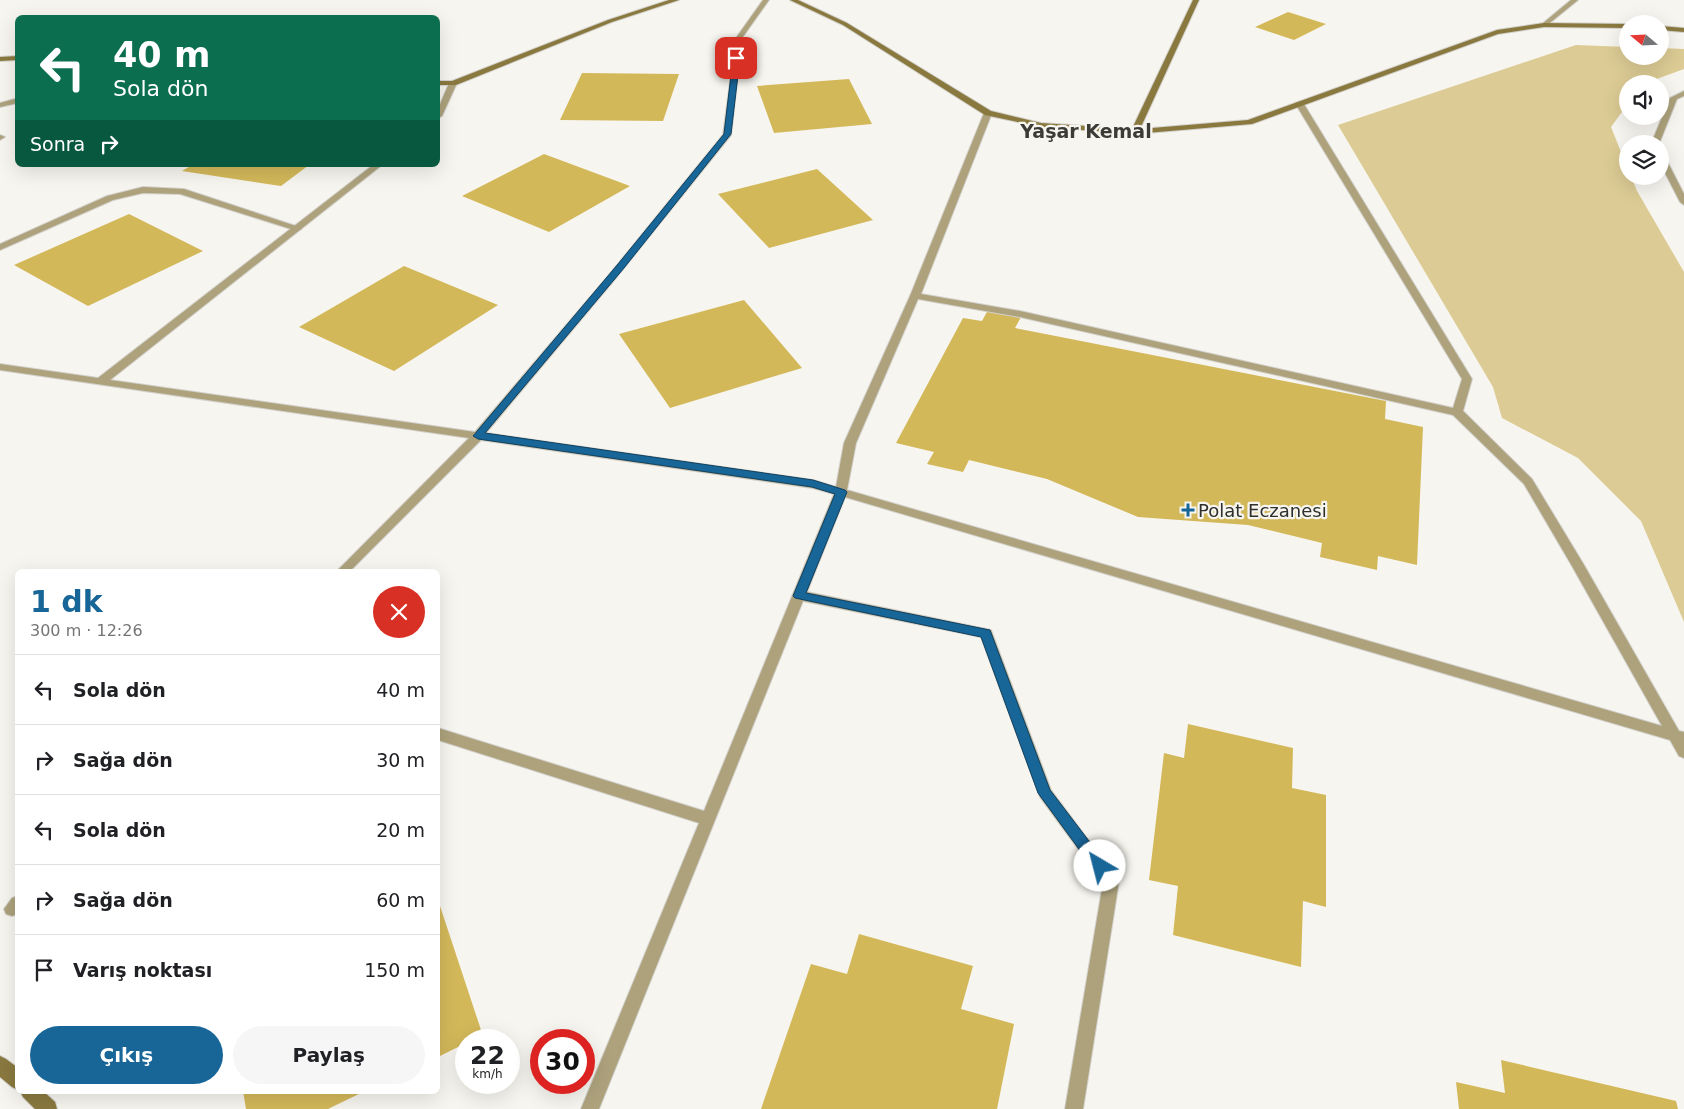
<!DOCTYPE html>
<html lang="tr">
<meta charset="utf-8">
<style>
body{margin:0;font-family:"DejaVu Sans",sans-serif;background:#f6f6f6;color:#202124;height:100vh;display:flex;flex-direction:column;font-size:19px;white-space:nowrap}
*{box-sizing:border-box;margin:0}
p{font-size:16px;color:#757577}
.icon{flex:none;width:28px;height:28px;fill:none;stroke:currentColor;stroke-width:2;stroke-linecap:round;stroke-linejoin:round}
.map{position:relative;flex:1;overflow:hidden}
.panel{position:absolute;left:15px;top:569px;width:425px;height:525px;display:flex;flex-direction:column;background:#fff;border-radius:8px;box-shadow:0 5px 20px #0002}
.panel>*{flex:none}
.banner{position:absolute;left:15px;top:15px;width:425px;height:152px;border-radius:8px;box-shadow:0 5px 20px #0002;background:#0b6e4f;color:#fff;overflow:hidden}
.needle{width:32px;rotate:289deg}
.tools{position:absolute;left:1619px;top:15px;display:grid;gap:10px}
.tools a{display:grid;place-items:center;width:50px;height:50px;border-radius:50%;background:#fff;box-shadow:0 5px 20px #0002;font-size:25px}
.speed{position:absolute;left:455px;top:1029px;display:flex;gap:10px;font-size:25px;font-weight:700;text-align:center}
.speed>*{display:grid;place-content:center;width:65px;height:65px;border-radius:50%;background:#fff;box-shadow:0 5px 20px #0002;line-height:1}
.speed small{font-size:12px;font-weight:400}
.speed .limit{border:8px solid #d22;background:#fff;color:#111}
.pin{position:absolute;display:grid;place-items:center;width:42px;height:42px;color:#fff;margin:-21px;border-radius:10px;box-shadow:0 2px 8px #0006}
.me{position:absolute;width:55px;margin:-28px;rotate:323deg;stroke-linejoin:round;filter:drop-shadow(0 0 4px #0008)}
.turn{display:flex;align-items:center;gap:18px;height:105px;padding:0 15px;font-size:22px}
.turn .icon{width:65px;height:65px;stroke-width:2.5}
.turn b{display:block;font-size:35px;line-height:42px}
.then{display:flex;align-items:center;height:48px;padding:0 15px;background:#0003;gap:10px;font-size:19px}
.round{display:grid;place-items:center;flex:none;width:52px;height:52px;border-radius:26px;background:#f6f6f6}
.head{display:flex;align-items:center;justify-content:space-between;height:85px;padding:0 15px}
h1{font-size:30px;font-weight:700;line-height:38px;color:#186597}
.cta{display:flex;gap:10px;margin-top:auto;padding:10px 15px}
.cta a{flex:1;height:58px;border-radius:30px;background:#186597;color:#fff;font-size:20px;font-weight:700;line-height:58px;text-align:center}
.cta a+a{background:#f6f6f6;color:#202124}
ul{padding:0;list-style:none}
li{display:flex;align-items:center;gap:15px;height:70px;padding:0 15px;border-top:1px solid #e0e0e0}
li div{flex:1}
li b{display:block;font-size:19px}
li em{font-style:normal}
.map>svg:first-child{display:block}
.green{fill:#dccb94}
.building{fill:#d3b85a}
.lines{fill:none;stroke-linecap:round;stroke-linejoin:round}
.lane-casing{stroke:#d3d1cc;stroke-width:2}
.street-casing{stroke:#d3d1cc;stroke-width:2}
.secondary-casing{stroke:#d3d1cc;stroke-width:2}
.lane{fill:#ada27c;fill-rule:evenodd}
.street{fill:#ada27c;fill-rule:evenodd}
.secondary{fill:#8a793f;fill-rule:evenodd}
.route{fill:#186597;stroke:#104262}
.poi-dot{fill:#186597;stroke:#f7f5ef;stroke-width:2}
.labels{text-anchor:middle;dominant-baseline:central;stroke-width:4.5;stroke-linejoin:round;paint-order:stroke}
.poi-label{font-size:18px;fill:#2f2f2c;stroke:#f7f5ef;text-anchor:start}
.far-district-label{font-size:19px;font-weight:bold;fill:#3c3b36;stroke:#f7f5ef}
</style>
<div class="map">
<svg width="1684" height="1109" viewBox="0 0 1684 1109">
<rect width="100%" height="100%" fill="#f7f5ef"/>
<!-- green -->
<path class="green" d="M1576,45L1627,47L1628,56H1660V48L1684,49V69L1643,84H1628L1627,105L1611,127L1627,167L1628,176H1631L1637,191L1684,272V622L1641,521L1578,458L1502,418L1493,387L1338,125Z"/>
<!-- building -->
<path class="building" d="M1288,12L1326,24L1294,40L1255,27Z
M582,73L679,74L663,121L560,120Z
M849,79L872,124L774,133L757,86Z
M544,154L630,186L549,232L462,196Z
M192,165H309L281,186L182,171Z
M817,169L873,220L769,248L718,194Z
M129,214L203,251L88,306L14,265Z
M404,266L498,305L394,371L299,327Z
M744,300L802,368L670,408L619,334Z
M988,310L1021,317L1015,328L1386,401L1385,419L1423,427L1417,565L1378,556L1377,570L1320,557L1322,543L1248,525L1138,517L1047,479L969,460L963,472L927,464L934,452L896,443L963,318L982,321Z
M1188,724L1293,748L1292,788L1326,795V907L1303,901L1301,967L1173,935L1178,886L1149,880L1164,753L1184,758Z
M438,900L483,1036L473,1040H466V1043L438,1057Z
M859,934L973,966L961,1009L1014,1024L997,1109H761L811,964L847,974Z
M1501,1060L1676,1101L1678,1109H1459L1456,1082L1505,1093Z
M243,1091H365L328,1109H246Z"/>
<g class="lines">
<!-- lane casing -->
<g class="lane-casing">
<path id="lane" d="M18,98V103L0,107V103Z
M0,135L5,137L0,140Z
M143,187L184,189L302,228L300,230H294L180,194L143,193L113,200L0,250V244L107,196Z"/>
</g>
<!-- street casing -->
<g class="street-casing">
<path id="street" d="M763,0H769L742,38L731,135L615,279L486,433L813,480L836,487L844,443L910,296L984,113L988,111L992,113L921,294L1020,311L1453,408L1462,379L1295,103L1302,101L1472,379L1463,411L1532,479L1584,565L1679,731L1684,732V758L1679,756L1670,740L845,497L807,592L991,630L1051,790L1119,881L1083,1109H1065L1103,883L1040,797L981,637L803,601L599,1109H581L699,823L438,740V728L704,811L834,494L812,488L481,440L350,571H337L469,438L0,370V364L98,378L373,165H382L110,380L475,432L609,275L723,135L736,38ZM918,299L1020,317L1453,415L1524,484L1572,566L1662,726L847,490L856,443Z
M1571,0H1578L1546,26H1542V24Z
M450,81L457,83L442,116L438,118V109Z
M1684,91V96L1677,99L1659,144H1651L1670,98Z
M1660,153L1664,155L1684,194V205L1680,202L1660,163Z
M18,896V914L12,916L6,914L4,909L12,898Z"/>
</g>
<!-- secondary casing -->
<g class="secondary-casing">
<path id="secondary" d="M669,0H679L612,22L456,85H438V81H452L608,20Z
M790,0H798L847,23L991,111L1041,123L1132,129L1193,0H1199L1140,129L1248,120L1497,30L1544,23L1628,24V28L1544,27L1498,34L1252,124L1135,134L1041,127L985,115L843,25Z
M1660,26L1684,28V32L1660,30Z
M18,56V60L0,61V57Z
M0,1056L6,1059L18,1068V1090L12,1087L0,1077Z
M20,1091H43L55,1102L57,1109H35L23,1097Z"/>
</g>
<!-- lane -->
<use href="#lane" class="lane"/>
<!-- street -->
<use href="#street" class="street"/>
<!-- secondary -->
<use href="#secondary" class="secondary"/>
</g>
<!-- route -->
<path class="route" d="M736,56L740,58L731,134L624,268L485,433L813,480L845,490L847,492L806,593L990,630L1050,790L1105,862L1107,866L1105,871L1100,873L1095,871L1038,793L981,637L795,598L793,596L835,494L812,487L478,439L473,436L618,264L724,134L733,58Z"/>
<!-- markers -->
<path class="poi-dot" d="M1185.5 502.5h5v5h5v5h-5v5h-5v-5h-5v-5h5z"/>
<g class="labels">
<!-- poi labels -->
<g class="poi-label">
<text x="1198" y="510">Polat Eczanesi</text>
</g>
<!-- far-district labels -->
<g class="far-district-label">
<text x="1086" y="131">Yaşar Kemal</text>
</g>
</g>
</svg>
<div class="tools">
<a><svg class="needle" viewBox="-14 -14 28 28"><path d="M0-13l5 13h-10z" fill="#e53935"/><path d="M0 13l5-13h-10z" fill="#757577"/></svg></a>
<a><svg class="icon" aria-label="sound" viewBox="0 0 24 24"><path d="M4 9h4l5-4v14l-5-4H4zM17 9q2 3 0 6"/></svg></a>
<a><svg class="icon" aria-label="layers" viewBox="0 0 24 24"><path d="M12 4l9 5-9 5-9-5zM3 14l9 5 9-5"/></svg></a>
</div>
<div class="speed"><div>22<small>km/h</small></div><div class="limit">30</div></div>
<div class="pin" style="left:736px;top:58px;background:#d93025"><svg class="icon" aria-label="arrive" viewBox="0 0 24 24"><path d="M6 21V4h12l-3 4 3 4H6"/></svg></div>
<svg class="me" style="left:1100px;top:866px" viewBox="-20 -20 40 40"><circle r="19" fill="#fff"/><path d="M0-13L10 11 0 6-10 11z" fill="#186597"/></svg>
<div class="banner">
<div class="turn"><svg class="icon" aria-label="left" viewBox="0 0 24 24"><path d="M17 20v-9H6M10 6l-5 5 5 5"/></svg><div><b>40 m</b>Sola dön</div></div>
<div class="then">Sonra<svg class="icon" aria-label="right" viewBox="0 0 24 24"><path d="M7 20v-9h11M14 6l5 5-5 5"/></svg></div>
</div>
<section class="panel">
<div class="head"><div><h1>1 dk</h1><p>300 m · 12:26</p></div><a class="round" style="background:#d93025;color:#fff"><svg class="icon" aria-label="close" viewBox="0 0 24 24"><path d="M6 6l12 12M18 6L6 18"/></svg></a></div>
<ul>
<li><svg class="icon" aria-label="left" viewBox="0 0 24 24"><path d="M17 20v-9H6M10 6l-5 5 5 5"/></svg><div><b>Sola dön</b></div><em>40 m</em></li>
<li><svg class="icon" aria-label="right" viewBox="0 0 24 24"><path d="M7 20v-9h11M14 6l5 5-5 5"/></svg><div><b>Sağa dön</b></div><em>30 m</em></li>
<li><svg class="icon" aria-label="left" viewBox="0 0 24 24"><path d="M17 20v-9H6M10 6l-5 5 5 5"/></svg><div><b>Sola dön</b></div><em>20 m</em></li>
<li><svg class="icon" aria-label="right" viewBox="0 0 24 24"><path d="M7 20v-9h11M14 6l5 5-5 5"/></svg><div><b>Sağa dön</b></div><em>60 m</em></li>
<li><svg class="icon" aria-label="arrive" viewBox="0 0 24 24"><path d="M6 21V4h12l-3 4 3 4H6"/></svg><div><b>Varış noktası</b></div><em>150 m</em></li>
</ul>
<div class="cta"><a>Çıkış</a><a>Paylaş</a></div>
</section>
</div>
